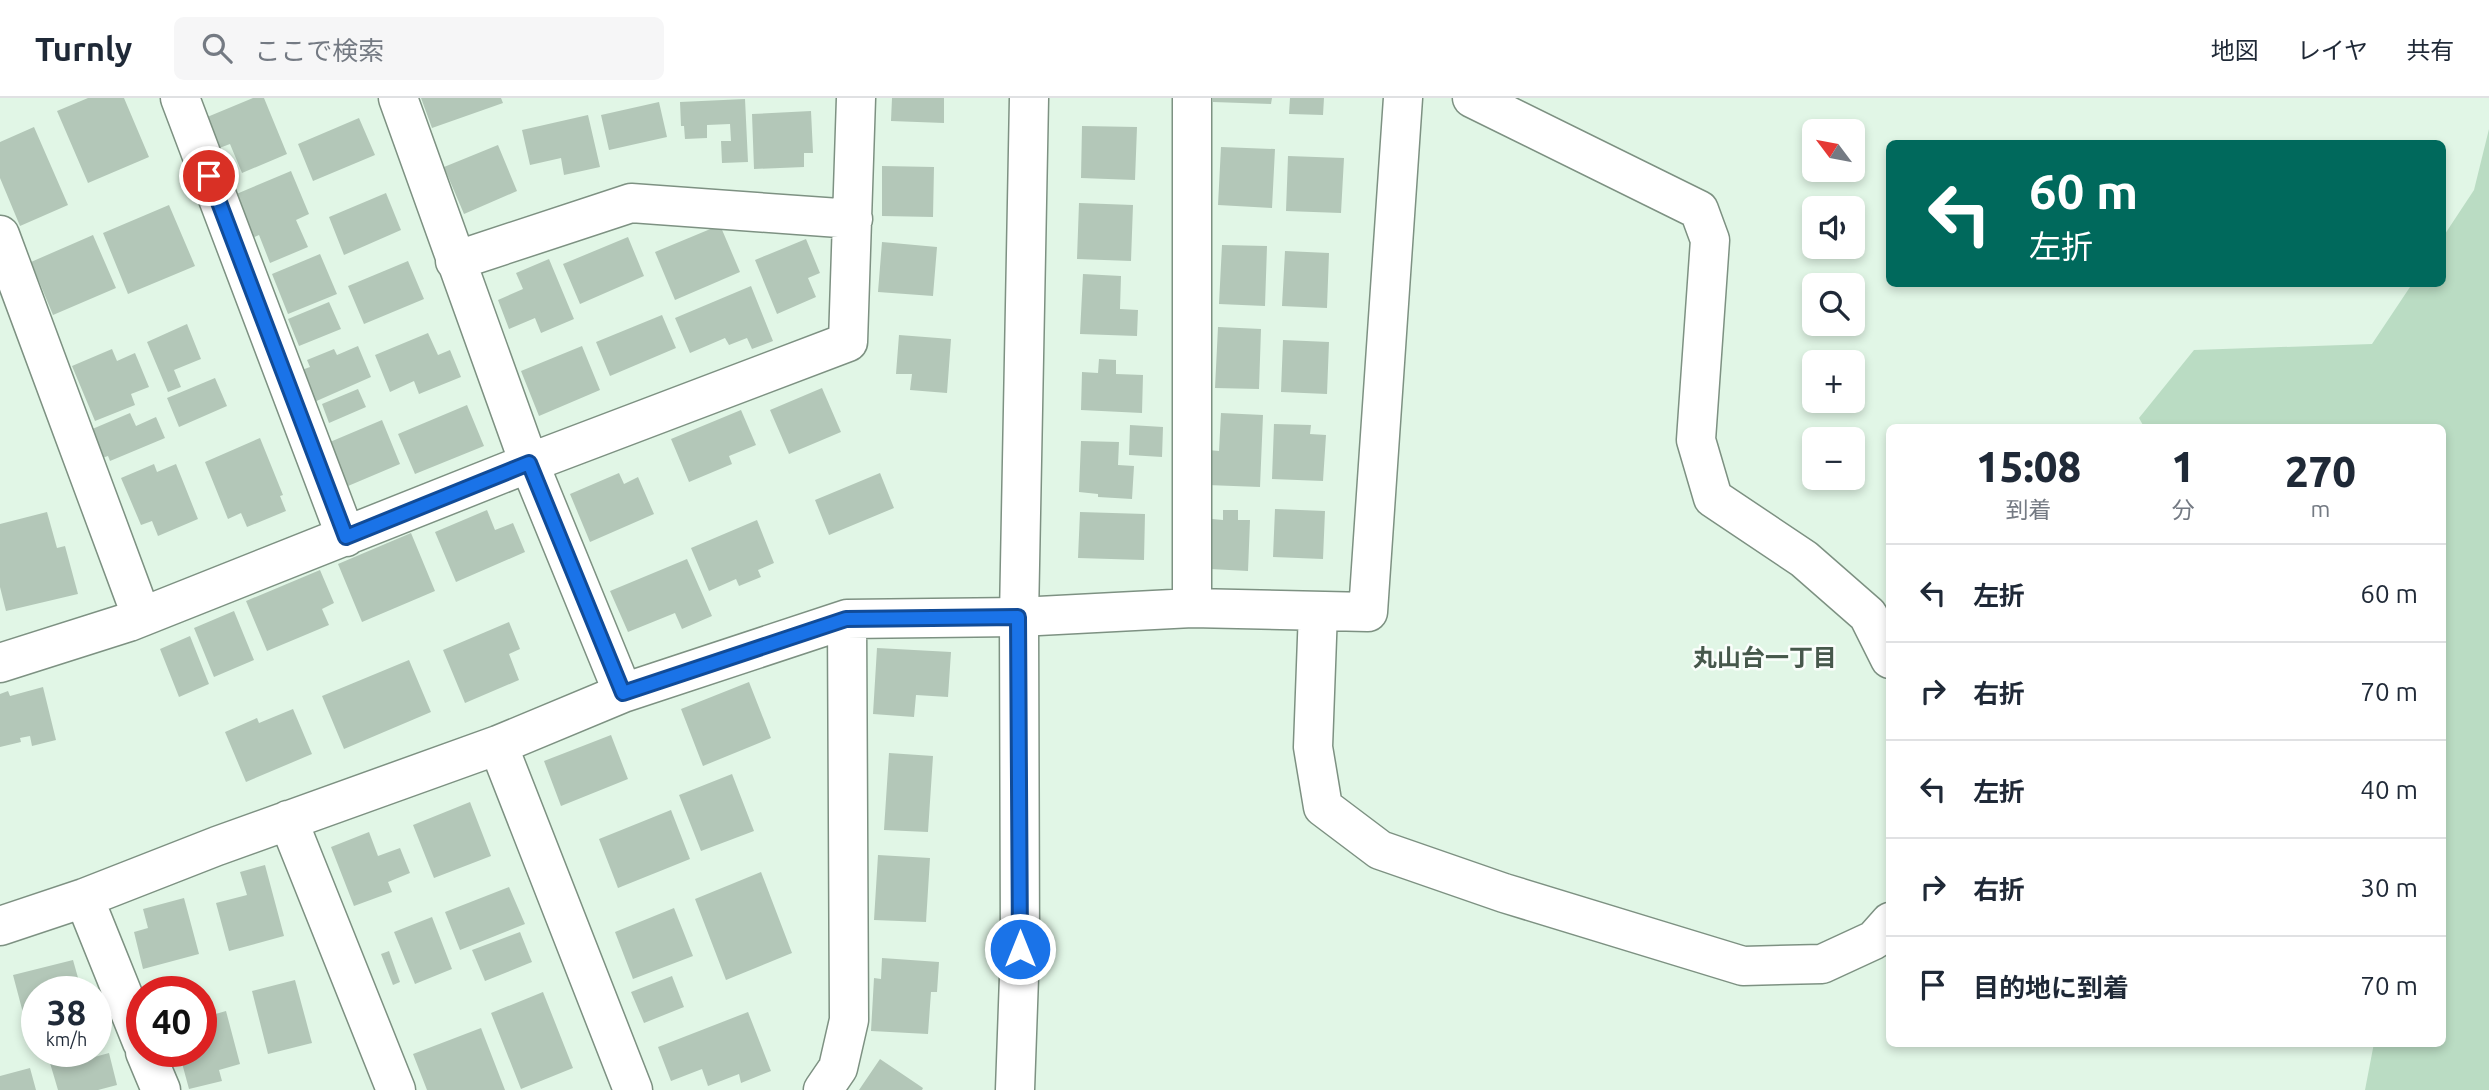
<!DOCTYPE html>
<html lang="ja">
<meta charset="utf-8">
<style>
body{margin:0;font-family:Ubuntu,"Noto Sans JP",sans-serif;background:#f6f6f7;color:#1f2937;height:100vh;display:flex;flex-direction:column;font-size:26px;white-space:nowrap}
*{box-sizing:border-box;margin:0}
p{font-size:23px;color:#747a83}
.icon{flex:none;width:38px;height:38px;fill:none;stroke:currentColor;stroke-width:2;stroke-linecap:round;stroke-linejoin:round}
.map{position:relative;flex:1;overflow:hidden}
.side{position:absolute;left:1886px;top:326px;width:560px;height:623px;display:flex;flex-direction:column;background:#fff;border-radius:10px;box-shadow:0 4px 10px #0003}
.side>*{flex:none}
.banner{position:absolute;left:1886px;top:42px;width:560px;height:147px;border-radius:10px;box-shadow:0 4px 10px #0003;background:#00695c;color:#fff;overflow:hidden}
.needle{width:46px;rotate:302deg}
.fabs{position:absolute;left:1802px;top:21px;display:grid;gap:14px}
.fabs a{display:grid;place-items:center;width:63px;height:63px;border-radius:10px;background:#fff;box-shadow:0 4px 10px #0003;font-size:35px}
.speed{position:absolute;left:21px;top:878px;display:flex;gap:14px;font-size:35px;font-weight:700;text-align:center}
.speed>*{display:grid;place-content:center;width:91px;height:91px;border-radius:50%;background:#fff;box-shadow:0 4px 10px #0003;line-height:1}
.speed small{font-size:18px;font-weight:400}
.speed .limit{border:10px solid #d22;background:#fff;color:#111}
.pin{position:absolute;display:grid;place-items:center;width:60px;height:60px;color:#fff;margin:-30px;border:4px solid #fff;border-radius:50%;box-shadow:0 2px 7px #0007}
.me{position:absolute;width:77px;margin:-38px;rotate:0deg;stroke-linejoin:round;filter:drop-shadow(0 0 5px #0008)}
.turn{display:flex;align-items:center;gap:24px;height:147px;padding:0 28px;font-size:32px}
.turn .icon{width:91px;height:91px;stroke-width:2.5}
.turn b{display:block;font-size:49px;line-height:60px}
.eta{display:flex;justify-content:space-evenly;align-items:center;height:119px;text-align:center}
.eta b{font-size:42px;font-weight:800;line-height:49px}
ul{padding:0;list-style:none}
li{display:flex;align-items:center;gap:21px;height:98px;padding:0 28px;border-top:2px solid #e0e1e3}
li div{flex:1}
li b{display:block;font-size:26px}
li em{font-style:normal}
header{display:flex;align-items:center;gap:42px;box-sizing:border-box;height:98px;padding:0 35px;background:#fff;border-bottom:2px solid #e0e1e3}
header strong{font-size:33px}
nav{display:flex;gap:38px;margin-inline-start:auto;font-size:24px}
.search{width:490px;height:63px;background:#f6f6f7;display:flex;align-items:center;gap:18px;box-sizing:border-box;padding:0 24px;border-radius:10px;color:#747a83;font-size:26px}
.map>svg:first-child{display:block}
.green{fill:#badcc3}
.building{fill:#b3c7b8}
.lines{fill:none;stroke-linecap:round;stroke-linejoin:round}
.street-casing{stroke:#7d9182;stroke-width:41}
.secondary-casing{stroke:#7d9182;stroke-width:41}
.street{stroke:#fff;stroke-width:38}
.secondary{stroke:#fff;stroke-width:38}
.route-casing{stroke:#114b97;stroke-width:18}
.route{stroke:#1a73e8;stroke-width:12}
.labels{text-anchor:middle;dominant-baseline:central;stroke-width:5;stroke-linejoin:round;paint-order:stroke}
.neighbourhood-label{font-size:24px;font-weight:bold;fill:#46584b;stroke:#fafefb}
</style>
<header>
<strong>Turnly</strong>
<div class="search"><svg class="icon" aria-label="search" viewBox="0 0 24 24"><circle cx="10" cy="10" r="6"/><path d="M15 15l6 6"/></svg>ここで検索</div>
<nav><a>地図</a><a>レイヤ</a><a>共有</a></nav>
</header>
<div class="map">
<svg width="2489" height="992" viewBox="0 0 2489 992">
<rect width="100%" height="100%" fill="#e1f6e6"/>
<!-- green -->
<path class="green" d="M2489,31V992H2365L2374,945H2443V329H2144L2139,320L2194,252L2372,246L2412,186H2443V139L2474,92Z"/>
<!-- building -->
<path class="building" d="M88,0H124L149,59L88,85L57,13Z
M253,0H264L287,56L242,75L230,46L214,52L200,22Z
M421,0H501L503,5L432,30Z
M892,0H944V25L891,23Z
M1213,0H1272L1271,6L1213,4Z
M1290,0H1324L1323,17L1289,16Z
M745,1L748,64L722,65L721,43H731L730,26L707,27V40L685,41L684,28H681L680,4Z
M659,4L667,39L609,52L601,17Z
M811,13L813,55H804V69L754,71L752,16Z
M588,17L600,69L564,77L561,60L530,67L522,32Z
M359,20L375,57L313,83L298,46Z
M1082,28L1137,29L1135,82L1081,80Z
M34,29L68,107L20,128L0,80V44Z
M498,47L517,93L464,116L444,69Z
M1221,49L1275,51L1272,110L1218,107Z
M1288,58L1344,60L1341,115L1286,113Z
M882,68L934,69L933,119L882,118Z
M291,73L309,116L296,122L308,149L270,165L259,137L252,140L234,97Z
M386,95L401,132L344,157L329,119Z
M1079,105L1133,107L1131,163L1077,161Z
M169,107L195,168L128,196L103,135Z
M720,127L740,174L675,202L655,154Z
M93,137L116,190L53,217L31,164Z
M628,139L644,178L580,206L563,166Z
M806,141L820,175L808,180L816,199L777,216L755,162Z
M882,144L937,149L933,198L878,194Z
M1222,147L1267,148L1265,208L1219,206Z
M1285,153L1329,155L1327,210L1282,208Z
M320,156L337,196L288,216L272,176Z
M549,161L574,221L541,235L535,220L509,231L498,202L523,191L516,175Z
M408,163L424,201L364,226L348,188Z
M1083,176L1121,178L1120,211L1138,212L1137,238L1080,236Z
M751,188L773,243L752,251L747,240L729,247L725,240L690,255L675,220Z
M329,204L341,231L299,248L288,221Z
M662,217L676,250L610,278L596,244Z
M187,226L201,261L174,272L181,289L168,294L147,244Z
M1218,229L1261,231L1259,291L1215,290Z
M428,235L438,257L450,252L461,279L419,296L414,283L390,294L375,257Z
M899,237L951,241L947,295L910,292L912,276H896Z
M1283,242L1329,244L1327,296L1281,294Z
M358,248L371,279L312,305L299,273L310,269L307,262L334,251L337,257Z
M582,248L600,292L539,318L521,273Z
M112,251L117,263L135,255L149,289L131,296L135,307L95,323L72,268Z
M1099,261L1116,262V276L1143,277L1142,315L1081,312L1082,274L1098,275Z
M215,280L227,308L179,329L167,300Z
M822,290L841,334L789,356L770,312Z
M358,291L366,309L329,325L322,306Z
M467,307L484,348L415,376L398,336Z
M741,312L756,347L729,358L732,366L689,384L671,341Z
M130,315L136,328L156,319L165,340L110,363L108,358L102,360L90,332Z
M1221,315L1263,317L1260,389L1207,387L1208,352L1219,353Z
M382,322L400,366L348,388L330,344Z
M1274,326L1311,327L1310,336L1326,337L1323,383L1272,381Z
M1130,327L1163,329L1162,359L1129,357Z
M260,340L283,397L280,398L286,413L247,429L241,415L228,421L205,364Z
M1081,343L1119,344L1118,367L1134,368L1132,401L1098,399V396L1079,394Z
M154,366L157,374L176,366L198,421L158,438L152,423L141,427L121,380Z
M619,375L624,386L638,379L654,416L590,444L570,396Z
M880,375L894,410L829,437L815,402Z
M1275,411L1325,413L1323,461L1273,459Z
M487,412L495,432L513,425L525,454L456,484L435,434Z
M1223,412H1238V422H1250L1248,473L1210,471L1212,421L1223,422Z
M47,414L57,450L65,448L78,496L6,513L0,489V426Z
M1080,414L1145,416L1144,462L1078,460Z
M757,422L774,465L758,472L761,479L739,488L736,481L709,493L691,450Z
M411,435L435,493L362,524L338,466Z
M687,461L712,518L682,531L675,515L628,534L610,493Z
M320,472L334,505L322,511L329,527L267,553L246,503Z
M234,513L254,562L214,579L194,530Z
M509,524L520,551L509,556L519,582L465,605L443,552Z
M190,538L209,586L179,599L160,551Z
M877,550L951,554L948,599L916,597L914,619L873,616Z
M409,562L431,614L344,651L322,598Z
M749,584L771,640L703,668L681,611Z
M43,589L56,642L32,648L30,638L20,640L21,644L0,649V596L8,593L10,598Z
M293,611L312,656L246,684L225,634L257,620L259,625Z
M611,637L628,681L561,708L544,663Z
M889,655L933,658L928,734L884,732Z
M732,676L754,733L701,753L679,697Z
M470,704L491,758L434,780L413,727Z
M671,712L690,761L618,790L599,741Z
M369,734L378,758L400,750L410,775L388,784L392,794L354,808L331,749Z
M878,757L930,760L926,824L874,822Z
M265,767L284,838L229,853L216,805L247,797L240,774Z
M761,774L792,855L726,882L695,801Z
M509,789L525,826L460,852L445,814Z
M184,800L199,856L143,871L134,834L148,830L143,811Z
M674,810L693,858L633,881L615,834Z
M432,819L452,871L415,886L394,834Z
M520,834L532,864L485,883L472,852Z
M389,853L400,884L393,887L381,856Z
M882,860L939,864L937,894H931L928,936L871,933L874,880L881,881Z
M73,862L82,894H37V927L27,930L13,877Z
M672,878L684,909L644,925L631,894Z
M295,882L312,945L268,956L252,893Z
M543,894L573,970L521,991L491,915Z
M226,913L240,966L219,972L222,983L189,991L179,954H201V916L204,915L205,919Z
M748,914L771,973L741,985L739,976L708,988L702,971L671,983L658,949Z
M481,930L505,992H427L413,956Z
M109,955L117,987L98,992H58L50,965L74,958L76,964Z
M880,961L923,990L922,992H859Z
M30,970L36,992H0V978Z"/>
<g class="lines">
<!-- street casing -->
<g class="street-casing">
<path id="street" d="M180,0L346,439
M398,0L529,365L623,595
M1472,0L1699,112L1710,142L1696,342L1713,400L1804,461L1868,517L1890,561
M0,137L141,517
M455,163L631,105L853,121
M1192,510V0
M1318,513L1313,649L1323,709L1380,752L1504,795L1743,868L1822,866L1874,842L1890,824
M0,565L129,524L529,365L848,244L856,0
M498,647L633,992
M288,722L396,992
M84,800L142,944
M0,828L84,800L217,748L498,647L623,595L847,521L1019,519L1192,510L1368,514L1403,0
M145,954L161,992
M823,992L838,970L849,922L847,521"/>
</g>
<!-- secondary casing -->
<g class="secondary-casing">
<path id="secondary" d="M1015,992L1020,851L1019,519L1029,0"/>
</g>
<!-- street -->
<use href="#street" class="street"/>
<!-- secondary -->
<use href="#secondary" class="secondary"/>
</g>
<g class="lines">
<!-- route casing -->
<g class="route-casing">
<path id="route" d="M209,78L346,439L529,365L623,595L846,521L1018,519L1020,851"/>
</g>
<!-- route -->
<use href="#route" class="route"/>
</g>
<g class="labels">
<!-- neighbourhood labels -->
<g class="neighbourhood-label">
<text x="1765" y="559">丸山台一丁目</text>
</g>
</g>
</svg>
<div class="fabs">
<a><svg class="needle" viewBox="-14 -14 28 28"><path d="M0-13l5 13h-10z" fill="#e53935"/><path d="M0 13l5-13h-10z" fill="#747a83"/></svg></a>
<a><svg class="icon" aria-label="sound" viewBox="0 0 24 24"><path d="M4 9h4l5-4v14l-5-4H4zM17 9q2 3 0 6"/></svg></a>
<a><svg class="icon" aria-label="search" viewBox="0 0 24 24"><circle cx="10" cy="10" r="6"/><path d="M15 15l6 6"/></svg></a>
<a>+</a>
<a>−</a>
</div>
<div class="speed"><div>38<small>km/h</small></div><div class="limit">40</div></div>
<div class="pin" style="left:209px;top:78px;background:#d93025"><svg class="icon" aria-label="arrive" viewBox="0 0 24 24"><path d="M6 21V4h12l-3 4 3 4H6"/></svg></div>
<svg class="me" style="left:1020px;top:851px" viewBox="-20 -20 40 40"><circle r="17" fill="#1a73e8" stroke="#fff" stroke-width="3"/><path d="M0-11L8 9 0 5-8 9z" fill="#fff"/></svg>
<div class="banner">
<div class="turn"><svg class="icon" aria-label="left" viewBox="0 0 24 24"><path d="M17 20v-9H6M10 6l-5 5 5 5"/></svg><div><b>60 m</b>左折</div></div>
</div>
<section class="side">
<div class="eta">
<div><b>15:08</b><p>到着</p></div>
<div><b>1</b><p>分</p></div>
<div><b>270</b><p>m</p></div>
</div>
<ul>
<li><svg class="icon" aria-label="left" viewBox="0 0 24 24"><path d="M17 20v-9H6M10 6l-5 5 5 5"/></svg><div><b>左折</b></div><em>60 m</em></li>
<li><svg class="icon" aria-label="right" viewBox="0 0 24 24"><path d="M7 20v-9h11M14 6l5 5-5 5"/></svg><div><b>右折</b></div><em>70 m</em></li>
<li><svg class="icon" aria-label="left" viewBox="0 0 24 24"><path d="M17 20v-9H6M10 6l-5 5 5 5"/></svg><div><b>左折</b></div><em>40 m</em></li>
<li><svg class="icon" aria-label="right" viewBox="0 0 24 24"><path d="M7 20v-9h11M14 6l5 5-5 5"/></svg><div><b>右折</b></div><em>30 m</em></li>
<li><svg class="icon" aria-label="arrive" viewBox="0 0 24 24"><path d="M6 21V4h12l-3 4 3 4H6"/></svg><div><b>目的地に到着</b></div><em>70 m</em></li>
</ul>
</section>
</div>
